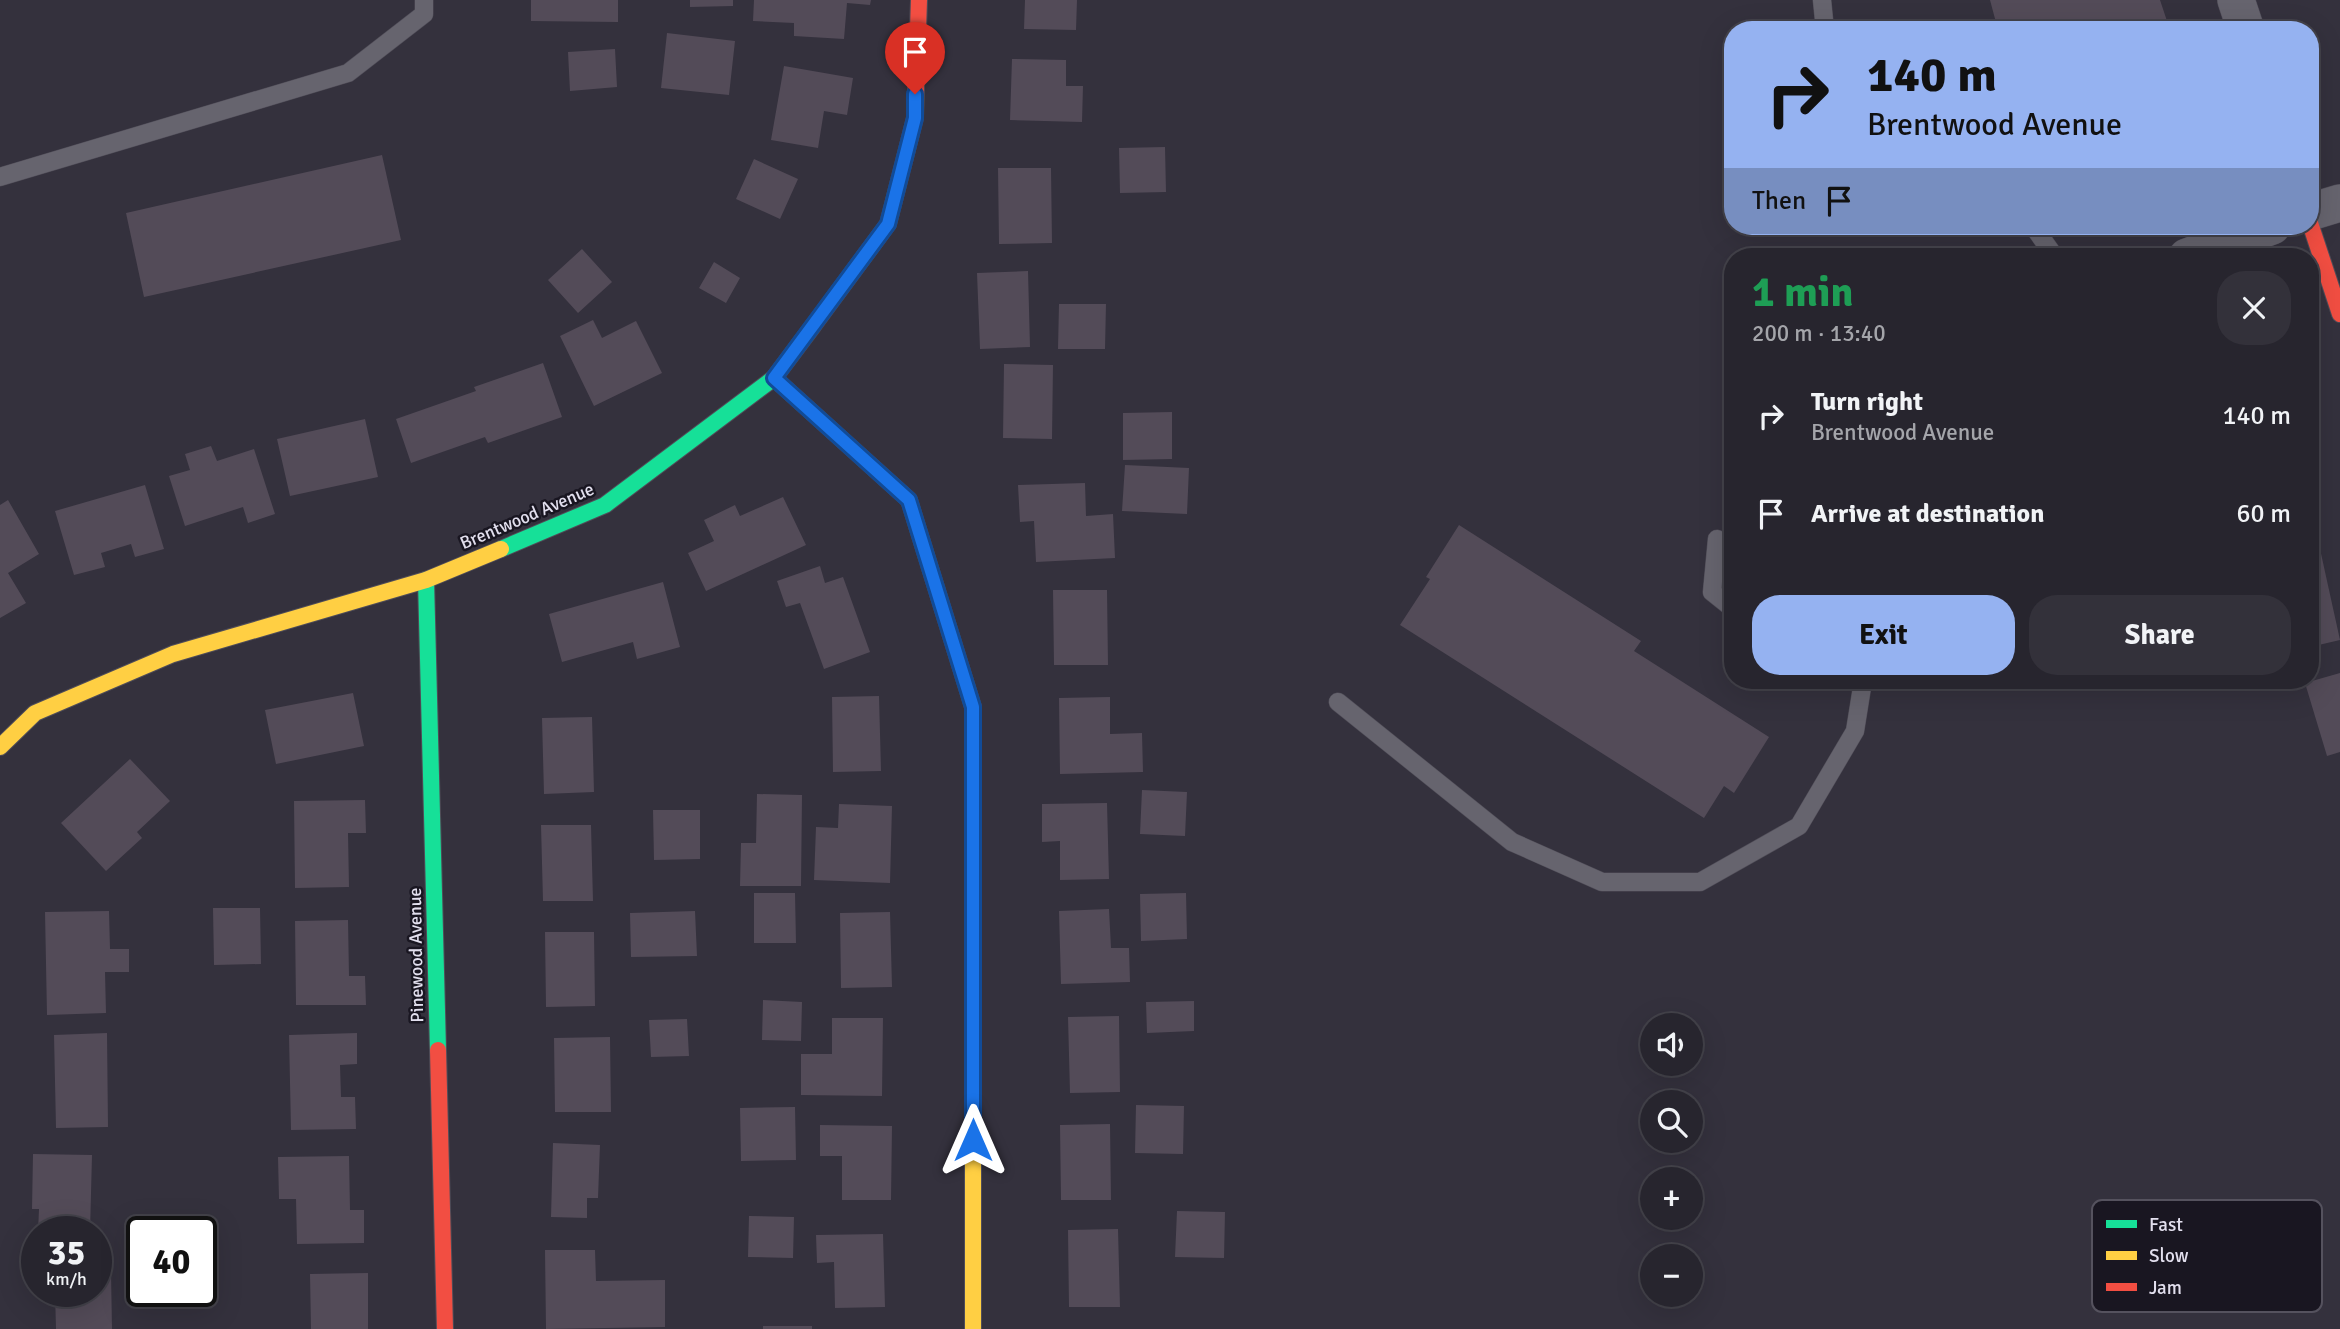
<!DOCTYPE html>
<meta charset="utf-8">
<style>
body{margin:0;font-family:Signika,sans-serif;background:#33313a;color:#f1f3f6;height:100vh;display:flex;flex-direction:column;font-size:26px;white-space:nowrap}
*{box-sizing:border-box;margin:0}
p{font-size:23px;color:#a4a5aa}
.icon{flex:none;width:38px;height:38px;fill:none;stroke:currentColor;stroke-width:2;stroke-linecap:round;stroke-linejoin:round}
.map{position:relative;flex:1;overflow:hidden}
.sheet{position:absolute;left:1724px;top:248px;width:595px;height:441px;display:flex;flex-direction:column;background:#27252e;border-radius:28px;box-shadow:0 7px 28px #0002,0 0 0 2px #43424a}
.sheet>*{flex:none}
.guide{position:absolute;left:1724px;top:21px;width:595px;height:214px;border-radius:28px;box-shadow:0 7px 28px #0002,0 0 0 2px #43424a;background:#95b2f1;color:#111;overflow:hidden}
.controls{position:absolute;left:1640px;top:1013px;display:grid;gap:14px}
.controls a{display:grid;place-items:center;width:63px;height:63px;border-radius:50%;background:#27252e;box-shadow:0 7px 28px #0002,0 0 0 2px #43424a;font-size:35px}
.speed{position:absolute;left:21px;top:1216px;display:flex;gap:14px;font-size:35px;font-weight:700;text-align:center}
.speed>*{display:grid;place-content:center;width:91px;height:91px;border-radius:50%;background:#27252e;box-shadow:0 7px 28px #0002,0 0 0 2px #43424a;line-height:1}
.speed small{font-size:18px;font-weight:400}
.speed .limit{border:4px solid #111;border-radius:10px;background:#fff;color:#111}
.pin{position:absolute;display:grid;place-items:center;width:60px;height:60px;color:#fff;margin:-72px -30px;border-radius:50% 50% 50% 0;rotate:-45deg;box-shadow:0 0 7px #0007}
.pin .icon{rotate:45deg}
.me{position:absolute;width:77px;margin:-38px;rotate:0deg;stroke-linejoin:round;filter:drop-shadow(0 0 5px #0008)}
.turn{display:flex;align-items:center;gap:24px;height:147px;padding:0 28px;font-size:32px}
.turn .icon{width:91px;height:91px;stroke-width:2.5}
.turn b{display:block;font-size:49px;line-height:60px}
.then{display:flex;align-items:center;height:66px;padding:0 28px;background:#0003;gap:14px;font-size:26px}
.round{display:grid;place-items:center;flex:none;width:74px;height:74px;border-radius:28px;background:#33313a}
.head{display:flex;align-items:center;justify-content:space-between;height:119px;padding:0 28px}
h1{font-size:42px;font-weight:800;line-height:52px;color:#1e9e55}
.button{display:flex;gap:14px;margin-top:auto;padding:14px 28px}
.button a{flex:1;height:80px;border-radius:28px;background:#95b2f1;color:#111;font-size:28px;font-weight:800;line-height:80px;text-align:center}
.button a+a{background:#33313a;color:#f1f3f6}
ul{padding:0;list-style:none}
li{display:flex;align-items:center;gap:21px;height:98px;padding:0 28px}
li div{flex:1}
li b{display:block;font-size:26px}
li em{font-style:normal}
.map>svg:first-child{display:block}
.building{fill:#534b58}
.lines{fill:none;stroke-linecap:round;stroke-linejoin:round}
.lane-casing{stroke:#504d58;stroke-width:19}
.street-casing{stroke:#504d58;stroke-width:38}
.fast-casing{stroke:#504d58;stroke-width:18}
.slow-casing{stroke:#504d58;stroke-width:18}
.jam-casing{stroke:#504d58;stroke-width:18}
.lane{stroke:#66646e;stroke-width:18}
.street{stroke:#66646e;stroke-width:37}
.fast{stroke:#16e098;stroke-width:16}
.slow{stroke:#ffcf43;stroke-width:16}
.jam{stroke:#f24e42;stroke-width:16}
.route-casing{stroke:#114b97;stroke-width:18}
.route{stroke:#1a73e8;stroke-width:12}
.labels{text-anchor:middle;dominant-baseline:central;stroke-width:5;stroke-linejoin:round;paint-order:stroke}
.street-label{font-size:18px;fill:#e2dfee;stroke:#191621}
.key{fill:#191621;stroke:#55525e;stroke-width:2}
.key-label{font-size:19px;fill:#e2dfee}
</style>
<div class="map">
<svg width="2340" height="1329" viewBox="0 0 2340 1329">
<rect width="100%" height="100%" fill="#34313d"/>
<!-- building -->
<path class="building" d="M531,0H618V22L531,21Z
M690,0H733V6L690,7Z
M754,0H871L870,5L847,3L844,39L794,36V23L753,21Z
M1025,0H1077L1076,30L1024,29Z
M1990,0H2160L2170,30H1998Z
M667,33L735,41L729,95L661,88Z
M615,49L617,87L570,91L568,52Z
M1012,59L1066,60V86H1083L1082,122L1010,120Z
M784,66L853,78L847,115L824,111L818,148L771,140Z
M1165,147L1166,192L1120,193L1119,148Z
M382,155L401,240L144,297L126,213Z
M754,159L798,179L780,219L736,199Z
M998,168H1051L1052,243L999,244Z
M582,249L612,282L578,313L548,280Z
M714,262L740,278L726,303L699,288Z
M1028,271L1030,347L980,349L977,273Z
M1059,304H1106L1105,349H1058Z
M593,320L602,338L636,321L662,373L594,406L560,336Z
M543,363L562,417L488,443L485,437L411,463L396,419L476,391L474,387Z
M1004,364L1053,365L1052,439L1003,438Z
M1172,412V459L1123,460V413Z
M365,419L378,477L290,496L277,439Z
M211,446L217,461L254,449L275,514L248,523L243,507L185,526L169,476L190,470L185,454Z
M1125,465L1189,468L1187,514L1122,511Z
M1085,483L1086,516L1113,514L1115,558L1036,562L1034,521L1020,522L1018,485Z
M145,485L164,549L135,557L131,544L101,553L105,567L74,575L55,511Z
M783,497L806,545L706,591L688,553L714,541L704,520L735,505L740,516Z
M8,500L39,554L8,573L26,603L0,618V505Z
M1459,525L1641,641L1634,651L1769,737L1734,793L1724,786L1704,818L1400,625L1430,579L1426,577Z
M2320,549L2340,640L2310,647V552Z
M820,566L825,583L843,577L870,652L824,669L800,603L786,607L777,581Z
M663,582L680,647L637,659L633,642L562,662L549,614Z
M1053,590H1107L1108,665H1054Z
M2340,673V752L2327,756L2305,683Z
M353,693L364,746L276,764L265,710Z
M879,696L881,771L833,772L832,697Z
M1110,697V734L1142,733L1143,772L1060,774L1059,698Z
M592,717L594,792L544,794L542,718Z
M130,759L170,801L137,832L142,838L106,871L61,823Z
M1142,790L1187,792L1185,836L1140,834Z
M757,794L802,795L801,886H740L741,843H756Z
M365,800L366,833H348L349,887L295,888L294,801Z
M1107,803L1109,879L1060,880V841L1042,842V804Z
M839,804L892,806L890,883L814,880L816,827L838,828Z
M653,810H700V859L654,860Z
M541,825H591L593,901H543Z
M754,893H795L796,943H754Z
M1186,893L1187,939L1141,941L1140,894Z
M213,908H260L261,964L214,965Z
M1109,909L1111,948H1129L1130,982L1061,984L1059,911Z
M109,911L110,949H129V972H105L106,1013L47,1015L45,912Z
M695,911L697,956L631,957L630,913Z
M890,912L892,987L841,988L840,913Z
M348,920L349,976H365L366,1005H296L295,921Z
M545,932H594L595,1006L546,1007Z
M763,1000L802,1002L801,1041L762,1040Z
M1194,1001V1031L1147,1033L1146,1002Z
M1119,1016L1120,1092L1070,1093L1068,1017Z
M832,1018H883L882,1096L801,1095V1054H832Z
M687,1019L689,1056L651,1057L649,1020Z
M107,1033L108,1127L56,1128L54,1035Z
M357,1033V1064L340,1065L341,1097H355L356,1129L291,1130L289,1035Z
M610,1037L611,1112H555L554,1038Z
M1136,1105L1184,1106L1183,1154L1135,1153Z
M795,1107L796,1160L741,1161L740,1108Z
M1110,1124L1111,1200H1061L1060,1125Z
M820,1125L892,1126L891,1200H842V1156H820Z
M553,1143L600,1145L598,1198H587V1218L551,1217Z
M33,1154L92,1155L90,1232H38L39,1209H32Z
M349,1156L350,1210H364V1243L297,1244L296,1199H279L278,1157Z
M1177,1211L1225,1212L1224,1258L1175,1257Z
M749,1216L794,1217L793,1258L748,1257Z
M1118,1229L1120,1307H1069L1068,1230Z
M883,1234L885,1307L835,1308L834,1262L817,1263L816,1235Z
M545,1250H595L596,1281L665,1280V1327L546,1329Z
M111,1272L112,1329H56L55,1292H96V1273Z
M368,1273V1329H311L310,1274Z
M763,1326H812V1329H763Z"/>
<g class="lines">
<!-- lane casing -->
<g class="lane-casing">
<path id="lane" d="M1822,0L1825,30
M0,177L348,73L424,14V0
M2033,226L2055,257
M1717,539L1712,592L1732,608
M1338,702L1512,842L1602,882H1700L1799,826L1855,731L1863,681"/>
</g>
<!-- street casing -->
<g class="street-casing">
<path id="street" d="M2236,0L2246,30
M2310,212L2340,203
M2187,257L2272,226"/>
</g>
<!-- fast casing -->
<g class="fast-casing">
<path id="fast" d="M774,378L909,500L973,707V858
M501,549L605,505L774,378L813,326
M426,580L438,1050"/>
</g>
<!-- slow casing -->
<g class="slow-casing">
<path id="slow" d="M0,747L35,713L173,654L426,580L501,549
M973,858V1329"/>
</g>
<!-- jam casing -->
<g class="jam-casing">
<path id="jam" d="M2310,223L2340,314
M813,326L888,224L915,118L919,0
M438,1050L445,1329"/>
</g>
<!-- lane -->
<use href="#lane" class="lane"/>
<!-- street -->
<use href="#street" class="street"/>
<!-- fast -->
<use href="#fast" class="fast"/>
<!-- slow -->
<use href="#slow" class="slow"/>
<!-- jam -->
<use href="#jam" class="jam"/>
</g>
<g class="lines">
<!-- route casing -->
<g class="route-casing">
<path id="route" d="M915,94V118L888,224L774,378L909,500L973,707V1140"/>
</g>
<!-- route -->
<use href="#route" class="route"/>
</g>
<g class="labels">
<!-- street labels -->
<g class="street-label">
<text transform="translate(527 516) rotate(-23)">Brentwood Avenue</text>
<text transform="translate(416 955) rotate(-91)">Pinewood Avenue</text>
</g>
</g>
<!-- legend -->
<rect x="2092" y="1200" width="230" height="112" rx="10" class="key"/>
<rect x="2106" y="1220" width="31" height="8" fill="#16e098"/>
<rect x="2106" y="1251" width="31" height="9" fill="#ffcf43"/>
<rect x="2106" y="1283" width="31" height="8" fill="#f24e42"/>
<g class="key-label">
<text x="2149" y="1231">Fast</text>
<text x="2149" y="1262">Slow</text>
<text x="2149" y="1294">Jam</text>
</g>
</svg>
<div class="controls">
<a><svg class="icon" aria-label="sound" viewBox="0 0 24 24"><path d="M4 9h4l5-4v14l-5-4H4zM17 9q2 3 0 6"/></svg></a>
<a><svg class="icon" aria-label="search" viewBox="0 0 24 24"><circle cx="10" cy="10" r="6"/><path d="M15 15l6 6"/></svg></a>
<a>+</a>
<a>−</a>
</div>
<div class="speed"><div>35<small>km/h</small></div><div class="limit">40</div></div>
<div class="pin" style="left:915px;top:94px;background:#d93025"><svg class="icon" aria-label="arrive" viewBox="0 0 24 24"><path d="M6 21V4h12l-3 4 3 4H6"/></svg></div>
<svg class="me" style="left:973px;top:1140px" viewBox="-20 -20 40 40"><path d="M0-17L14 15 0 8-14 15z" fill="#1a73e8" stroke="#fff" stroke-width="4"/></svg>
<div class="guide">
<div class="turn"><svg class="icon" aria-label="right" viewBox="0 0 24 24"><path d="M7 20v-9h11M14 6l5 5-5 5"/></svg><div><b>140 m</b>Brentwood Avenue</div></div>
<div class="then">Then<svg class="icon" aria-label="arrive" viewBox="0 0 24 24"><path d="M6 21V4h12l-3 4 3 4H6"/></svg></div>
</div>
<section class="sheet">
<div class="head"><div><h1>1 min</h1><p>200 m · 13:40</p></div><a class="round"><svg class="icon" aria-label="close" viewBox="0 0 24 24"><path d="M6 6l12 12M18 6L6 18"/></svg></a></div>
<ul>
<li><svg class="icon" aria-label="right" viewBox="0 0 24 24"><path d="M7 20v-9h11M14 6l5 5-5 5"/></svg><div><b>Turn right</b><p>Brentwood Avenue</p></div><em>140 m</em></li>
<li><svg class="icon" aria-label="arrive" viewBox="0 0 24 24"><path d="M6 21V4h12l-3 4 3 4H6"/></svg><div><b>Arrive at destination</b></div><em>60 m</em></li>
</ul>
<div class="button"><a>Exit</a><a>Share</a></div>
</section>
</div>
